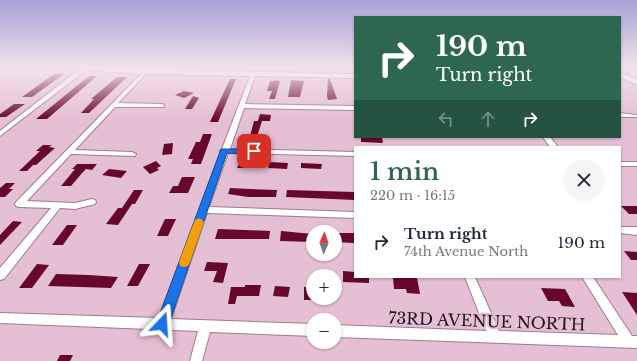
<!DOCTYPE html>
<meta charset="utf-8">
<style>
body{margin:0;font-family:"Libre Baskerville",serif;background:#f6f6f7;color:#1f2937;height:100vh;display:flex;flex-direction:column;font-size:15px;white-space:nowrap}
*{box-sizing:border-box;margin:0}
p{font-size:13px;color:#747a83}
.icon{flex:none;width:22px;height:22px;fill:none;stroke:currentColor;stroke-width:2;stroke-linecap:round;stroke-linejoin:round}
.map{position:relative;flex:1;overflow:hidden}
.panel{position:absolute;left:354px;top:146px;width:267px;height:132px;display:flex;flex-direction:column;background:#fff;border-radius:0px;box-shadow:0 1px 3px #0004}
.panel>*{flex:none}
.banner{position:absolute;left:354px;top:16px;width:267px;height:122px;border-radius:0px;box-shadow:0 1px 3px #0004;background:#2d6750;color:#fff;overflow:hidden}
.needle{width:26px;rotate:2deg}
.buttons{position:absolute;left:306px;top:225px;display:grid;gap:8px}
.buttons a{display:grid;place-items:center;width:36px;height:36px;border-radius:50%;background:#fff;box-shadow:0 1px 3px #0004;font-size:20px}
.pin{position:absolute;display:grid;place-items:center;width:34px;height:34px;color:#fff;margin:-17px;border-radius:8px;box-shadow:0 2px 6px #0006}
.me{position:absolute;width:44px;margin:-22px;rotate:20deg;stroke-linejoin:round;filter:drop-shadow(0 0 3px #0008)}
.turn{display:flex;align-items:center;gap:14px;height:84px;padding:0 16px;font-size:18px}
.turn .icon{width:52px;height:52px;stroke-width:2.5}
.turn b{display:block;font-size:28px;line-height:34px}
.lanes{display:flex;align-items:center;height:38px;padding:0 16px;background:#0003;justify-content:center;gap:20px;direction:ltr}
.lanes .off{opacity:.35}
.round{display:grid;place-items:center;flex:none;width:42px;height:42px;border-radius:21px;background:#f6f6f7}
.headline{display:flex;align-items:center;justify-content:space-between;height:68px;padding:0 16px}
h1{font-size:24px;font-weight:600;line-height:30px;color:#2d6750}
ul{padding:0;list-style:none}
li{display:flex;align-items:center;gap:12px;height:56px;padding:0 16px}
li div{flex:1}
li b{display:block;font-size:15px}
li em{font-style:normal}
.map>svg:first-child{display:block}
.building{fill:#67072e}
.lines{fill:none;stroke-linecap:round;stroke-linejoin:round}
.minor-casing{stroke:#9e7b8e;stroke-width:2}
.highway-casing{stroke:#9e7b8e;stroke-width:2}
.minor{fill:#fff;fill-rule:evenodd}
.highway{fill:#fff;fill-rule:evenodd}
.route{fill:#1a73e8;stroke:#114b97}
.slow{fill:#f59e0b}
.labels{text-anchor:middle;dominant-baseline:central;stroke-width:4;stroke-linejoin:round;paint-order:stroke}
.near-street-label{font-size:16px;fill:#20131a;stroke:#e5bfd3}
</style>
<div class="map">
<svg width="637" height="361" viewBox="0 0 637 361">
<rect width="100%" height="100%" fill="#e5bfd3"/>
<!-- building -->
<path class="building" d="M54,74H64L32,97H22Z
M89,76H97L47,119H36Z
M117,77H127L89,113H81L94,99H91Z
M230,79H236L218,122H210Z
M328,79H330L337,99L328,100L327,96Z
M275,80L280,81L275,99H269L272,91H267L270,81H275Z
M291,80L304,81L300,97H288Z
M184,91L194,93L184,98L175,95Z
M193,96L199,98L192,109H185Z
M14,104H25L6,117H0V114Z
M260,114L271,115L270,121H262L256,140H249L254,121H258Z
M203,134H212L201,164H191L193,159H188L196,142H200Z
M361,137H382L383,143L361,142Z
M173,143L172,154L162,155L164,144Z
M43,145H52L49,147L55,148L36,165H33L27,171H19L40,151H36Z
M156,161L161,166L157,168L159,170L150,174L143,167Z
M240,162H257L255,168H237Z
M270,162L288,163L287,169L268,168Z
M301,163L322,164L321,169L301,168Z
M77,164H97L92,170L86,169L83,172L71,186H61L75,169H72Z
M109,169L127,171L121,178L102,175Z
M182,177H195L188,193H169L173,186H178Z
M6,183H15L9,189H13L5,197H0V188Z
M230,188L250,189L277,190L276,197H248L228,194Z
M134,190H143L135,204H132L118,225L106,224L118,208H122Z
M287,190L355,192V200L286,197Z
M621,206H637V214H629Z
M165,219H176L168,236H157Z
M13,221L22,222L0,245V235Z
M67,225H77L63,245H52Z
M218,229L245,230L270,231L269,239H215Z
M281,231L313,234V242L280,241Z
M335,233H354V243L335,242Z
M624,251L637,252V260H631Z
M207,262L228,263L223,283L213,282L217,271H204Z
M37,264L49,265L32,288H19Z
M139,264H150L138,286H127Z
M343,271L355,272V277H369V283L343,282Z
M56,274L89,275L118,277L111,288L48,286Z
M393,277L417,278L420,294L407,293L406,289H394Z
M245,285H261L259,296H237L235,304H228L231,287H245Z
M275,286L290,287L288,297L273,296Z
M304,287H313V300H304Z
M541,288L565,289L575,307L562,306L559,301H548Z
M622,292L637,293V315Z
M60,355H73L70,361H57Z"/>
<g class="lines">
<!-- minor casing -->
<g class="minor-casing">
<path id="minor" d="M2,68H8L0,74V70Z
M81,68L355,74V78L255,76L245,104L355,106V110L244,108L230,149L355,152V156L228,153L209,207L355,212V218L207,213L171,319L313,324V336L210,332L202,361H190L198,331L0,323V313L159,318L221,152L220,151L222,149L250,76L146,74L118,103L162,104L164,105V107H115L75,150L132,152L136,154L135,156L71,154L27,201L75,203L92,199L95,200L96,202L95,204L75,209L60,208L4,279L0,280V268L51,208L19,207L16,206L15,204L16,202L141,74L86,70L0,136V131Z
M620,113L637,115V117H620Z
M543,137H550L558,147H550Z
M620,162H637V166H620Z
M620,227H637V235L620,233Z
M465,277H475L499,331L618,335L582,277H593L632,336H637V348L335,337V325L486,331Z"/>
</g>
<!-- highway casing -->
<g class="highway-casing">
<path id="highway" d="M620,72L637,80V85L620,77Z"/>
</g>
<!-- minor -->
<use href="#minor" class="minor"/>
<!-- highway -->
<use href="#highway" class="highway"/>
</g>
<!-- sky -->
<linearGradient id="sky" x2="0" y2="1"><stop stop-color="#a6a2d6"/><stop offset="0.57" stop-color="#f3e2eb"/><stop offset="1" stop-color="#f3e2eb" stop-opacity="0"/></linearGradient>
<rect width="637" height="119" fill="url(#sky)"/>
<!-- route -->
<path class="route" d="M221,149H254L258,151L254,154L227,153L169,324L167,328L162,330L158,328L156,324Z"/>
<!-- slow -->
<path class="slow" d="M199,218L202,220L204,222L190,262L188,266L184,267L180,266L179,262L194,222L195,220Z"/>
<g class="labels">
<!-- near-street labels -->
<g class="near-street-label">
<text transform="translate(487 321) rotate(2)">73RD AVENUE NORTH</text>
</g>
</g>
</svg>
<div class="buttons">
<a><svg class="needle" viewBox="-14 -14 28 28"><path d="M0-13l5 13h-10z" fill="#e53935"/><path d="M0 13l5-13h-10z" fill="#747a83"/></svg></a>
<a>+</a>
<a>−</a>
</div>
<div class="pin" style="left:254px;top:151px;background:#d93025"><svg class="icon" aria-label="arrive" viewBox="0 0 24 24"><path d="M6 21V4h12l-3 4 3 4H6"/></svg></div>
<svg class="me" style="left:162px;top:324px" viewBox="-20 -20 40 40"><path d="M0-17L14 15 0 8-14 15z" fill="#1a73e8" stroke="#fff" stroke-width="4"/></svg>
<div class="banner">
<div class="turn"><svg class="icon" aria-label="right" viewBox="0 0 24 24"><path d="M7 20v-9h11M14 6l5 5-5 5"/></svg><div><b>190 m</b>Turn right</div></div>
<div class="lanes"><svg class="icon off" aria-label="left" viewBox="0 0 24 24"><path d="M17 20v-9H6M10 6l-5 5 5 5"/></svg><svg class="icon off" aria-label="ahead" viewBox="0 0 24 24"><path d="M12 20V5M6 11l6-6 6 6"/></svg><svg class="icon" aria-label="right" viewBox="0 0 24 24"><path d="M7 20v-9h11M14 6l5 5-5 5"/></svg></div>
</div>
<section class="panel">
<div class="headline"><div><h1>1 min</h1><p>220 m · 16:15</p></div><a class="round"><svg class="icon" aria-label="close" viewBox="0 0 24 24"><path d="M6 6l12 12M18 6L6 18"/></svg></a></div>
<ul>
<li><svg class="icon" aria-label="right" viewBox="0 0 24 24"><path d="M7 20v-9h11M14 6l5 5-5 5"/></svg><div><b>Turn right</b><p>74th Avenue North</p></div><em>190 m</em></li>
</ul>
</section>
</div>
